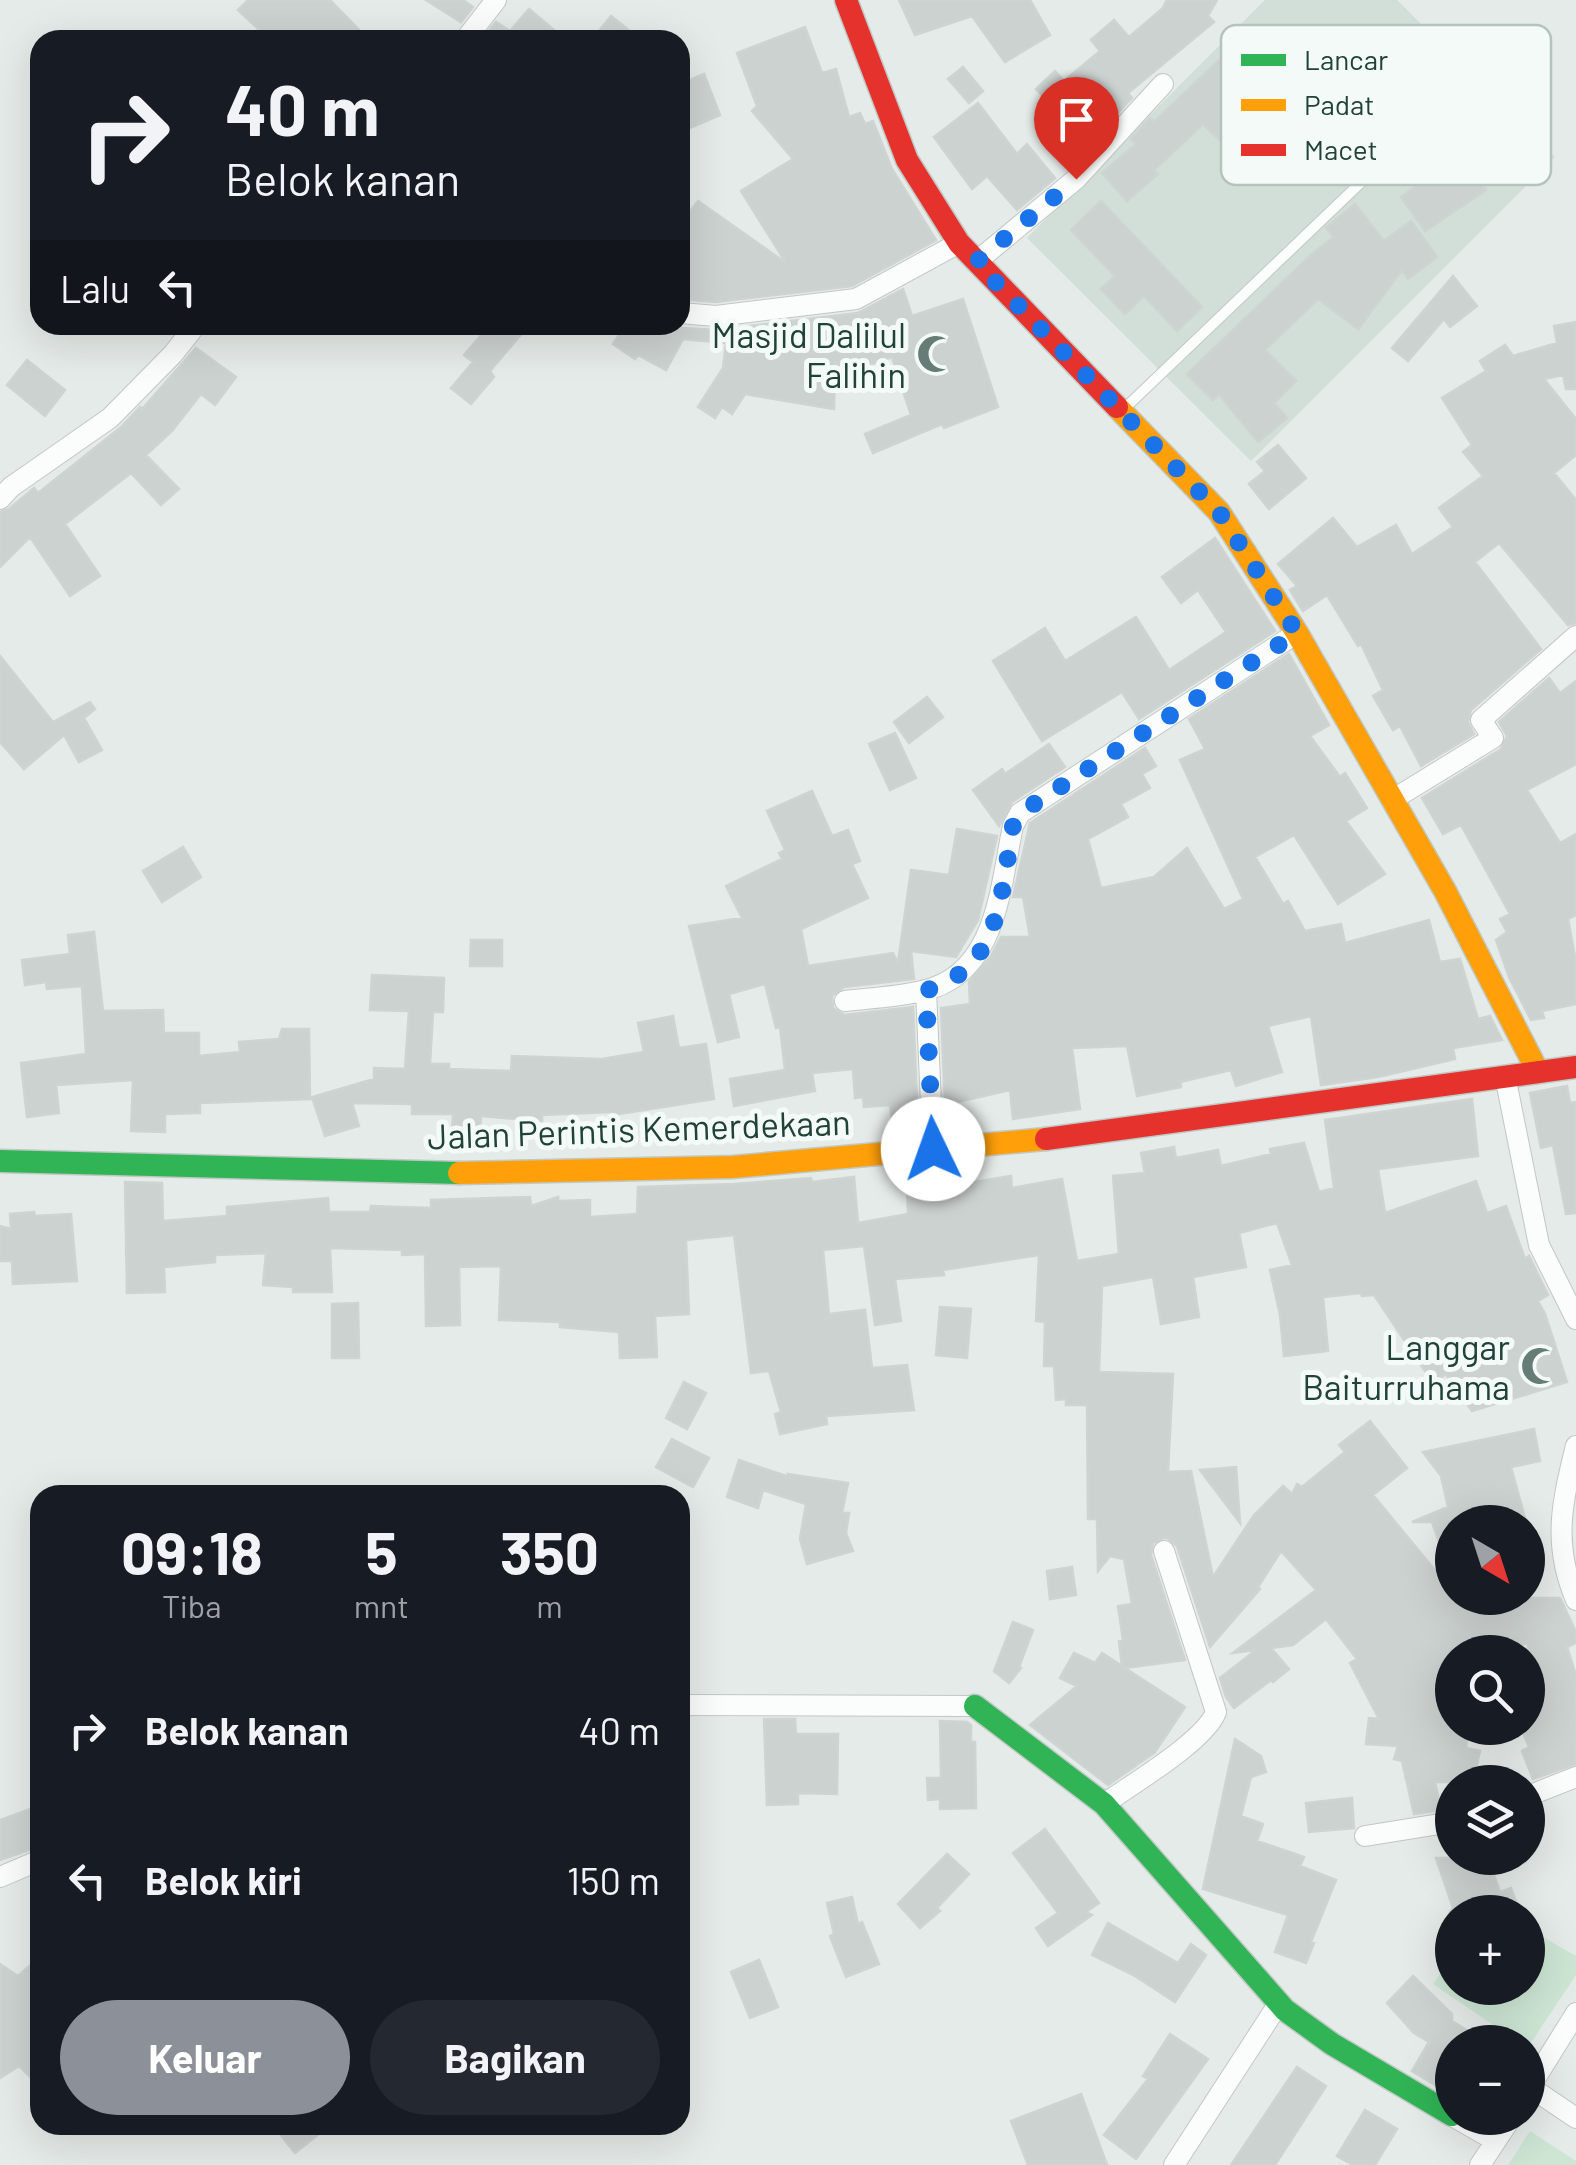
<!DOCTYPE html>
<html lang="id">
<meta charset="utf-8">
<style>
body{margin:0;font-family:Barlow,sans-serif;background:#242831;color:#f1f3f6;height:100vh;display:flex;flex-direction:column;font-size:38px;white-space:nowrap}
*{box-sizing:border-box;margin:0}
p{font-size:32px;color:#9ea1a6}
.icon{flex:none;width:55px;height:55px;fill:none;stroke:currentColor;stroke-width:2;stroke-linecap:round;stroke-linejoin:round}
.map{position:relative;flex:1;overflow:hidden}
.side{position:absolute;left:30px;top:1485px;width:660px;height:650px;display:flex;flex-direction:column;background:#171b24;border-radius:30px;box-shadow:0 10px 40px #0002}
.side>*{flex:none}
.hud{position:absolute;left:30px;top:30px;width:660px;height:305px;border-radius:30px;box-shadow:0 10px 40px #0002;background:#171b24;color:#f1f3f6;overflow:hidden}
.needle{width:65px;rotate:141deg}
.buttons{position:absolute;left:1435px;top:1505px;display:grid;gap:20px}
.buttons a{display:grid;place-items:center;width:110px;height:110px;border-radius:50%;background:#171b24;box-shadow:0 10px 40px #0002;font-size:50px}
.pin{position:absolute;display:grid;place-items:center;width:85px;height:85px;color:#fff;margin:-102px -42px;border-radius:50% 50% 50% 0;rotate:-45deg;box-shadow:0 0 10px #0007}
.pin .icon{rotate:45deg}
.me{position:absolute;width:110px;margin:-55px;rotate:357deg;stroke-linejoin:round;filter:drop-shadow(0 0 8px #0008)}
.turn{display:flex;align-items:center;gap:35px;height:210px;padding:0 30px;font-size:45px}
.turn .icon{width:130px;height:130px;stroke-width:2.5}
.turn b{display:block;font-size:70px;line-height:85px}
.then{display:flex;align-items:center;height:95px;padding:0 30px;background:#0003;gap:20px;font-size:38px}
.eta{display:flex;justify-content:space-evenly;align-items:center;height:170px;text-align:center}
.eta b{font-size:60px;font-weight:700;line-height:70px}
.action{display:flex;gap:20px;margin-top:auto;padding:20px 30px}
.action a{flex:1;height:115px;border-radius:60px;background:#8c9099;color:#fff;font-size:40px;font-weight:700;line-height:115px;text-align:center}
.action a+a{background:#242831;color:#f1f3f6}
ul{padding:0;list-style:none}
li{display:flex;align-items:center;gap:30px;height:150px;padding:0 30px}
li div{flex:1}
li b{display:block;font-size:38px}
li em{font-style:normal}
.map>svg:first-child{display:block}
.built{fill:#d2ded8}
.green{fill:#cde6d4}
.building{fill:#ccd2d0;stroke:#ced4d1;stroke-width:2.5}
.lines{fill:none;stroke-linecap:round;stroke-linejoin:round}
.lane-casing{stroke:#c2c8c5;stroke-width:12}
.street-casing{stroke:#c2c8c5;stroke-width:22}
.fast-casing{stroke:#c0c9c5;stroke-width:25}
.slow-casing{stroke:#c0c9c5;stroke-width:25}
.jam-casing{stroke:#c0c9c5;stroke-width:25}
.lane{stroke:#fbfcfc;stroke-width:10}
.street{stroke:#fbfcfc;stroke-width:20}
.fast{stroke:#30b455;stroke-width:22}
.slow{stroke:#ff9f0a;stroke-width:22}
.jam{stroke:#e5322d;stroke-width:22}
.route{stroke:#1a73e8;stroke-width:18;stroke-dasharray:0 32.4}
.labels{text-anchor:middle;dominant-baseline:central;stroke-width:10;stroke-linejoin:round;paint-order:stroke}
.poi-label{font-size:35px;fill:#204238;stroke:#f3faf7;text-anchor:end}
.street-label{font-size:35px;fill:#204238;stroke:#f3faf7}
.key{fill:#f3faf7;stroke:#b4c3be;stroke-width:2.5}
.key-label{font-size:28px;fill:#204238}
</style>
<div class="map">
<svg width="1576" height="2165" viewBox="0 0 1576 2165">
<rect width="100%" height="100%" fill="#e5ebe8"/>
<!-- built -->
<path class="built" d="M1265,0H1397L1555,157L1251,461L1027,238Z"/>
<!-- green -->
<path class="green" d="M1534,1932L1576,1956V1975L1528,2047V2042H1518L1433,1984L1448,1962L1452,1963V1988H1528V1940Z
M1530,2131L1576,2161V2165H1508Z"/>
<!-- building -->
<path class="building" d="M248,0H330L369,40H270L238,10Z
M426,0H463L473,7L461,22Z
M899,0H1030L1050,35L1005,62L972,16L915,35Z
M1167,0H1217L1208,16L1214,22L1128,93L1132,98L1112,119L1109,117L1105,120L1081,93L1060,113L1036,89L1055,71L1064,81L1100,51L1091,40L1114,20L1129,37L1162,9Z
M529,9L566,40L484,37L496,22L510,31Z
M611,16L641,40H592Z
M805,27L822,73L836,69L849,117L860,113L865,124L873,121L892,169L936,240L852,286L716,302L680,299V225L698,201L786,263L741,191L793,159L752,111L757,106L737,53Z
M1238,42L1277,84L1295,66L1318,89L1244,164L1203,124L1154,170L1158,174L1127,201L1102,173L1136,144L1131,139L1150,118L1154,122Z
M963,67L983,91L969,103L948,79Z
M704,74L720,115L685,130L680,117V84Z
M978,103L1017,154L1027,144L1055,178L1017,210L987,176L972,189L934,137Z
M1046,113L1082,152L1068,167L1039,118Z
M1458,156L1486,190L1425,231L1401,197Z
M1101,201L1202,307L1177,331L1144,296L1125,314L1101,289L1115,276L1071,230Z
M1355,204L1384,241L1411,221L1437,257L1408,279L1402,270L1358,329L1318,299L1265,350L1296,381L1274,403L1287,418L1258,442L1219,394L1213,400L1187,374L1312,254L1334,237L1326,228Z
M1453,276L1477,306L1450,327L1444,319L1408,361L1392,348Z
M903,289L912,316L963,299L998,407L944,428L942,424L873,453L865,434L911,415L892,357L841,375L835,361L834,409L745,394L732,414L722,407L715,418L698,407L723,368L726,343L683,339L666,370L638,355L635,359L613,344L626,325L717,330L858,313Z
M1576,322V389H1566L1563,375L1544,379L1576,419V455L1554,473L1576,500V623L1568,625L1499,543L1475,562L1541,649L1471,710L1468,722L1474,734L1421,766L1400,726L1393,730L1373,696L1383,690L1361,644L1358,646L1327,595L1303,611L1290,590L1297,586L1278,564L1333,518L1357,547L1396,525L1412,554L1453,527L1439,508L1483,476L1463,452L1472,445L1442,398L1486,371L1480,361L1505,345L1513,356L1557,343L1554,326Z
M490,325H529L490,371L494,377L471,404L451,388L473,362L464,355Z
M196,348L236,377L215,405L201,394L172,431L146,455L179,489L161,505L131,473L65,524L100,576L70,596L30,537L0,567V512L9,509L34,488L38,493L120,428L140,407L142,409Z
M27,360L65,390L45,416L7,385Z
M1278,445L1306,478L1269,509L1249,484L1265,471L1257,462Z
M1215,538L1275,631L1139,719L1122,692L1042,741L993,661L1045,628L1065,661L1136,617L1169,670L1226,632L1198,590L1181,603L1162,577Z
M1289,654L1329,725L1310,736L1340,777L1345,773L1367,808L1346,821L1385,874L1338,904L1294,835L1255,857L1283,904L1288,901L1305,931L1341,924L1345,943L1429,920L1440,962L1460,959L1478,1019L1490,1016L1502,1040L1453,1048L1455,1059L1378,1077L1321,1085L1311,1016L1268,1026L1282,1072L1236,1086L1231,1070L1180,1082L1181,1087L1137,1096L1127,1046L1072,1048L1080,1109L1013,1119L1010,1090L945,1105L941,1008L970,1004L969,982L991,956L1001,937H1030L1023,897H1013L1030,823L1145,748L1156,766L1142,774L1150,788L1121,804L1128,817L1088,839L1101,888L1154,877L1187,848L1224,909L1243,899L1180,760L1205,749L1189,719Z
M0,656L53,722L90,702L95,709L84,718L102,750L79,762L64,735L24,769L0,742Z
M1549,678L1560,693L1576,681V764L1527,790L1560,843L1576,834V915L1568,919L1576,962V1004L1542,1011L1544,1018L1531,1020L1509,977L1496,940L1507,932L1500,919L1510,914L1461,825L1443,834L1422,798L1501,749L1507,736L1499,722Z
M927,697L943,717L909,743L894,722Z
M895,733L916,778L890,790L869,744Z
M1049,744L1065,767L1012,802L999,826L973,790L1002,769L1005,774Z
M812,791L832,836L848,830L860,861L852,864L868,898L801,929L808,966L893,953L898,963L911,870L949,875L957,829L997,836L978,920L956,957L911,951L914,979L844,987L832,996L833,1008L845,1015L913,1007L918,1124L893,1128L890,1105L864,1107L863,1097L855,1098L853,1069L812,1073L815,1091L734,1106L730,1079L785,1070L780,1027L776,1028L765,984L729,994L739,1037L718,1042L689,926L742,918L726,886L782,859L779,853L785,850L767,811Z
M183,847L201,877L162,902L143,871Z
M94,932L103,1011L163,1010L164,1033H199V1056L240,1052L239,1042L279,1039L282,1029H309L310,1099L200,1103V1113L165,1114V1132L131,1131L133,1080L56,1085L59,1113L27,1117L21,1063L86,1054L82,986L47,989L46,982L25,985L22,960L70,954L68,935Z
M471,940H502V966H470Z
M372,975L444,978L443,1012H433L430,1064H449V1069L511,1071L512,1056L602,1059L644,1052L638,1023L673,1016L679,1048L706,1044L714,1099L612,1115L611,1112L542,1115V1121L481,1116L480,1134L452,1133L453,1114H412V1104L352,1103L359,1126L325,1136L312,1097L374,1079V1068L405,1069L409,1011L370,1010Z
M1567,1086L1570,1103L1576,1102V1213L1566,1214L1553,1145L1541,1148L1530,1093Z
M1472,1099L1478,1156L1378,1169L1385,1213L1476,1181L1487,1213L1506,1206L1525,1259L1529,1256L1548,1295L1538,1301L1545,1314L1567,1382L1472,1411L1446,1374L1433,1383L1374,1295L1362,1296L1361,1293L1323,1297L1328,1351L1284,1356L1280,1315L1270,1270L1292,1265L1277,1223L1239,1233L1246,1267L1193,1277L1199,1317L1161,1324L1153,1277L1102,1286L1099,1372L1173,1374L1168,1472L1191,1471L1213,1577L1254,1515L1283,1486L1292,1494L1297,1484L1302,1487L1345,1452L1339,1445L1370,1421L1407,1468L1373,1495L1452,1591V1598H1560L1576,1632V1643L1567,1647L1576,1675V1764L1533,1779L1522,1751L1529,1747L1521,1728H1528V1643L1500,1652H1452V1728H1468L1466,1748L1480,1751L1473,1782H1435L1441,1810L1414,1814L1402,1761L1394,1759L1398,1746L1366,1744L1369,1718L1379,1719L1350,1663L1357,1659L1326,1619L1293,1645L1271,1648L1289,1669L1273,1682L1271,1680L1234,1708L1226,1697L1220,1678L1256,1650L1233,1653L1316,1590L1281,1551L1258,1587L1260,1589L1210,1647L1177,1546L1166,1537L1153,1543L1151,1555L1185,1660L1125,1668L1185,1707L1155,1752L1141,1762L1108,1785L1030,1725L1077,1686L1060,1678L1074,1653L1095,1663L1102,1653L1122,1666L1119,1641L1123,1640L1118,1606L1132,1604L1124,1559L1110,1556L1098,1571L1097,1519H1088L1087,1405H1066V1399L1056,1400L1054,1366H1044L1045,1322L1036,1321L1039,1255L943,1270L944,1275L895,1279L901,1321L875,1325L864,1246L823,1250L829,1314L865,1310L872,1368L907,1365L914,1410L826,1416L827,1424L780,1434L775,1414L781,1412L769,1371L751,1373L734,1235L686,1240L689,1314L655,1316L657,1357L620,1358L619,1332L560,1327V1322L499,1320L501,1266L459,1267L460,1325L426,1326L425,1254L402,1255V1250L330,1248L332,1292H293V1287L263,1285L266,1253L215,1255V1262L164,1267L165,1292L127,1293L125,1182L162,1183L163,1221L227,1216V1207L328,1198L329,1212H370L371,1206L431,1208V1200L530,1197L531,1206L558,1197V1201L590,1200V1217L637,1214L638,1187L734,1184L811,1178L812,1182L854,1177L858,1223L908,1214L907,1191L962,1187V1184L1011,1176L1012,1188L1062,1179L1077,1261L1119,1254L1113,1176L1145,1173L1141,1153L1174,1147L1176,1158L1218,1150L1221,1166L1271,1154L1270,1149L1304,1143L1319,1192L1334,1188L1325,1120Z
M34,1212L35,1216L71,1214L77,1281L13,1284L12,1261H0V1226L11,1229L10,1214Z
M358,1303L359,1358H332V1304Z
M940,1307L971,1309L967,1358L936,1355Z
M684,1382L706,1393L687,1429L666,1418Z
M1534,1429L1540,1461L1511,1467L1526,1522H1452L1450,1573L1432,1522H1412L1448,1507L1441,1476L1423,1452Z
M672,1439L709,1458L693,1487L656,1467Z
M739,1460L789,1477L788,1474L848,1483L842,1513H849L846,1533L853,1551L807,1564L800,1539L806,1504L763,1490L758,1508L727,1497Z
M1236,1467L1240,1523L1200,1470Z
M1072,1567L1076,1595L1050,1599L1047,1571Z
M1013,1622L1033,1630L1019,1667L1021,1668L1009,1683L994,1671Z
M764,1719H795L796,1734H838L837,1794L798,1793V1804L767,1805Z
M940,1721L967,1722L971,1725V1742H975L976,1808L940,1809V1799L928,1800L927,1778H941Z
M1235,1739L1261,1756L1266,1772L1251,1777L1241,1816L1263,1824L1257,1841L1304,1857L1300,1866L1336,1880L1311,1942L1314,1943L1306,1963L1275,1952L1288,1915L1203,1889Z
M1352,1798L1354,1828L1309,1832L1306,1803Z
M33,1808L40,1830V1846L0,1860V1820Z
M1045,1829L1099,1903L1086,1912L1092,1915L1048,1946L1036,1928L1058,1913L1013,1853Z
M947,1854L969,1874L937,1908L940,1911L920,1928L898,1904Z
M1436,1858H1488L1500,1892L1511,1888L1520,1912H1450L1453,1908Z
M852,1897L858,1924L862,1922L879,1964L846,1977L830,1936L834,1934L827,1903Z
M1108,1923L1178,1963L1191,1944L1206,1955L1175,2002L1135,1976L1092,1955Z
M40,1957V2086L19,2066L0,2078V1964L18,1976Z
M759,1960L778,2007L750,2018L731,1972Z
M1413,1976L1452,2014V2021L1486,2042H1452V2095L1412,2071L1429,2042L1414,2033L1387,2003Z
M1170,2034L1208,2059L1136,2159L1104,2135L1148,2079L1143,2076Z
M1297,2067L1326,2086L1275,2165H1231Z
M1081,2094L1107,2165H1028L1011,2121Z
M1365,2110L1397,2129L1375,2165H1353L1337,2156Z
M273,2125H330L295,2153Z"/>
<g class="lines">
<!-- lane casing -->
<g class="lane-casing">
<path id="lane" d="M1124,409L1376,168"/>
</g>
<!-- street casing -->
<g class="street-casing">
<path id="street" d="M465,40L496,0
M976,262L1076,179L1163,84
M680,313L716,316L856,299L959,243
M0,499L11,487L110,418L173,354L196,325
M1392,800L1493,738L1481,720L1576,636
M926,991L933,1149
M845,1001C871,998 897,997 922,991C997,975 1000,887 1013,826L1020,813L1297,633
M1505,1076L1539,1245L1576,1319
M1576,1446C1562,1502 1552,1544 1576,1600
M680,1705L975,1706
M1528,1796L1576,1777
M1104,1804C1132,1784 1205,1741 1216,1712L1164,1551
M1365,1836L1452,1822
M0,1877L40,1860
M1576,2013L1530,2087L1576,2118
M1456,2118L1496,2141
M1174,2165L1279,2003
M1480,2165L1511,2118"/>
</g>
<!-- fast casing -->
<g class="fast-casing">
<path id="fast" d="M0,1161L459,1173
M975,1706L1104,1804L1285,2010L1332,2044L1452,2115"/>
</g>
<!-- slow casing -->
<g class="slow-casing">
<path id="slow" d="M1117,407L1219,512L1297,633L1445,891L1538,1072
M459,1173L733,1167L1046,1139"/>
</g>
<!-- jam casing -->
<g class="jam-casing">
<path id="jam" d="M846,0L907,160L959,243L1117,407
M1046,1139L1576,1067"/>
</g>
<!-- lane -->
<use href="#lane" class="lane"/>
<!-- street -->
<use href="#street" class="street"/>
<!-- fast -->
<use href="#fast" class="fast"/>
<!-- slow -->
<use href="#slow" class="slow"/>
<!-- jam -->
<use href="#jam" class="jam"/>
</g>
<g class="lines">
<!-- route -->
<path class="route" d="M933,1149L926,991C937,985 951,980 961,973C1002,942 1004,872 1013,826L1020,813L1297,633L1219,512L976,262L1076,179"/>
</g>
<!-- icons -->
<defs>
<g id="mosque-bare" transform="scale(3)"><path d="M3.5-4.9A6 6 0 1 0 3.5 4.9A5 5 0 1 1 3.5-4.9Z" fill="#657d76" stroke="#f3faf7" stroke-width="2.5" paint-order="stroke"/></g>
</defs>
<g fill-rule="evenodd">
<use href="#mosque-bare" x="936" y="354"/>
<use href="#mosque-bare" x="1540" y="1366"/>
</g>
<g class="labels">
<!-- poi labels -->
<g class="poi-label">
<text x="906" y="334">Masjid Dalilul<tspan x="906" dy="40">Falihin</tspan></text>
<text x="1510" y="1346">Langgar<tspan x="1510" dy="40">Baiturruhama</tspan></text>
</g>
<!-- street labels -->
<g class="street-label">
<text transform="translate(639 1128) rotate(-2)">Jalan Perintis Kemerdekaan</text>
</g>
</g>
<!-- legend -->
<rect x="1221" y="25" width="330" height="160" rx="15" class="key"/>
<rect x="1241" y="54" width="45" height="12" fill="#30b455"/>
<rect x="1241" y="99" width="45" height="12" fill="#ff9f0a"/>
<rect x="1241" y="144" width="45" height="12" fill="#e5322d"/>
<g class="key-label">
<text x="1304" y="70">Lancar</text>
<text x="1304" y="115">Padat</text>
<text x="1304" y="160">Macet</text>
</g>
</svg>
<div class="buttons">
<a><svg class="needle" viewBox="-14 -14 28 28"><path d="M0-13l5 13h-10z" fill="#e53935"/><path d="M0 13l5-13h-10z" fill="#9ea1a6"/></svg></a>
<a><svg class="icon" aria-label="search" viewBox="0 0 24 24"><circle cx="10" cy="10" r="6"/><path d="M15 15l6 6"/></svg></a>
<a><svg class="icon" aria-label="layers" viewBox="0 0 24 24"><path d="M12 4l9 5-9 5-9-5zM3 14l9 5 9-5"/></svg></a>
<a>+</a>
<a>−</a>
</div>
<div class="pin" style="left:1076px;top:179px;background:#d93025"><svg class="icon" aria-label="arrive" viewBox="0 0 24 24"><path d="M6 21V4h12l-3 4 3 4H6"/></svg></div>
<svg class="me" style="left:933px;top:1149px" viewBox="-20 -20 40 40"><circle r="19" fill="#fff"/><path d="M0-13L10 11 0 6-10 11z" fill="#1a73e8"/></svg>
<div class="hud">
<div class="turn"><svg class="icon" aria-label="right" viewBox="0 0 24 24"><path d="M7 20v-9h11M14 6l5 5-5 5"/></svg><div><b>40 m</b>Belok kanan</div></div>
<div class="then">Lalu<svg class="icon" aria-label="left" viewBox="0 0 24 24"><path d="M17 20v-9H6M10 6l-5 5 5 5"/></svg></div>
</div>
<section class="side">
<div class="eta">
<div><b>09:18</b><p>Tiba</p></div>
<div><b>5</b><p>mnt</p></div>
<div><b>350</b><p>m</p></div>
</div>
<ul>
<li><svg class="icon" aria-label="right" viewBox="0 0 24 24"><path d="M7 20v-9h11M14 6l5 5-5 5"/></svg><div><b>Belok kanan</b></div><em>40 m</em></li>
<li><svg class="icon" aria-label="left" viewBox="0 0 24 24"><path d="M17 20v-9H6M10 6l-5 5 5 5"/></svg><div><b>Belok kiri</b></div><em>150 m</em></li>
</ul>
<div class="action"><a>Keluar</a><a>Bagikan</a></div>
</section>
</div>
